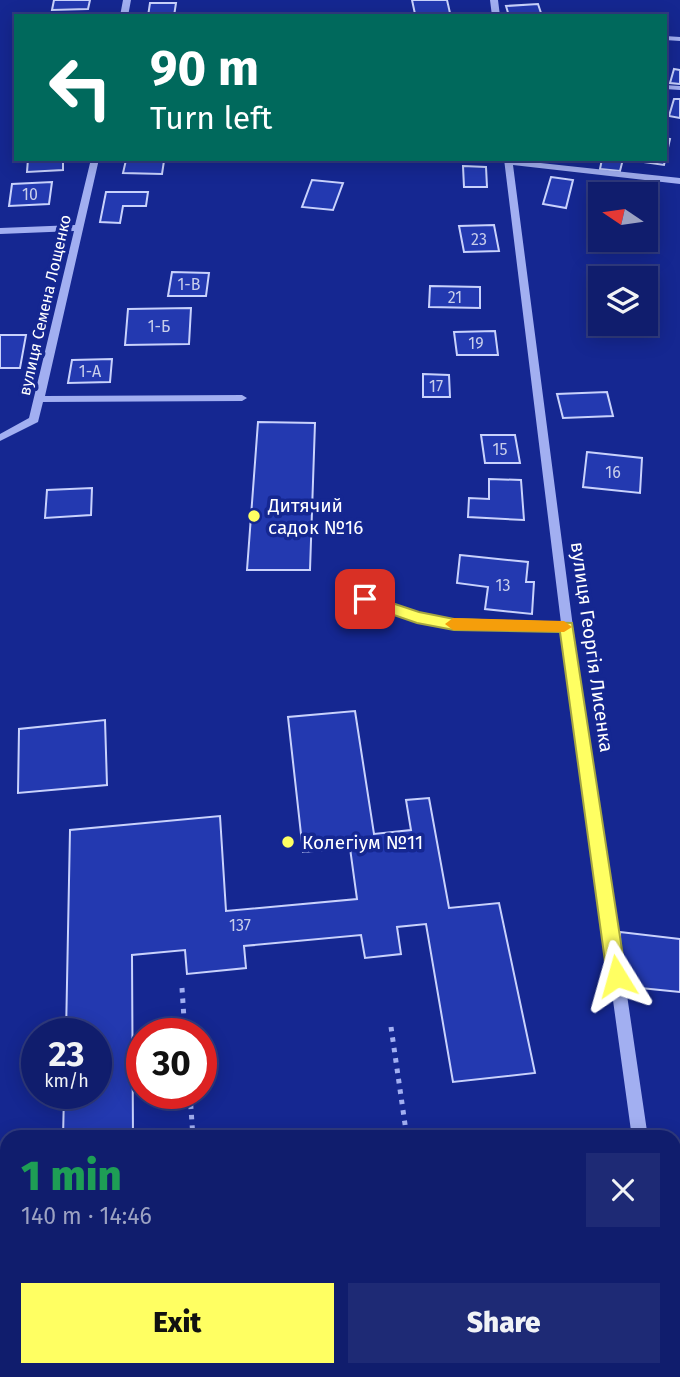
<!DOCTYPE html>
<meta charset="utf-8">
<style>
body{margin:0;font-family:"Fira Sans",sans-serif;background:#1e2a75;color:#f1f3f6;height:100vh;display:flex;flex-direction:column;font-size:26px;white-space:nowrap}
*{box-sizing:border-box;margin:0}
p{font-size:23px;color:#9ca2c2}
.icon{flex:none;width:38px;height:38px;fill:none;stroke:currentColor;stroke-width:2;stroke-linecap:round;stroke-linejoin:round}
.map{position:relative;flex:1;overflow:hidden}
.panel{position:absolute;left:0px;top:1130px;width:681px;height:247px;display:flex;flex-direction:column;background:#101d6d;border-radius:21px 21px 0 0;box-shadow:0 4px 18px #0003,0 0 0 2px #303b80}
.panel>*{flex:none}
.banner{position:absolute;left:14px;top:14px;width:653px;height:147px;border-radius:0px;box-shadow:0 4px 18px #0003,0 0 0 2px #303b80;background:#00695c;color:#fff;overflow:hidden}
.needle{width:46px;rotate:283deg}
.controls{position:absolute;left:588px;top:182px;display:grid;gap:14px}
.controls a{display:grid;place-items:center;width:70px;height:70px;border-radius:0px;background:#101d6d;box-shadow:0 4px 18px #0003,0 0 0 2px #303b80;font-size:35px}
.speed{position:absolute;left:21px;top:1018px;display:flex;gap:14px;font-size:35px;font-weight:700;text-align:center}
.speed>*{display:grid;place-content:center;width:91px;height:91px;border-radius:50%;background:#101d6d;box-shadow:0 4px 18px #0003,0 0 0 2px #303b80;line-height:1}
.speed small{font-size:18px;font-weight:400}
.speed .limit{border:10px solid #d22;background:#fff;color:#111}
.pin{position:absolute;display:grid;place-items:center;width:60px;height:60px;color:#fff;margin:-30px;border-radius:14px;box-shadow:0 4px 10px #0006}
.me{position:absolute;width:77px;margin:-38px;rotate:352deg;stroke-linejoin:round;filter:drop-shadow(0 0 5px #0008)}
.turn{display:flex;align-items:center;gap:24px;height:147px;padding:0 21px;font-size:32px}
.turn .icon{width:91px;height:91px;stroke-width:2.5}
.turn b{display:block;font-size:49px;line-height:60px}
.round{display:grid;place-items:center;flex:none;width:74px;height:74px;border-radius:0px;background:#1e2a75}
.head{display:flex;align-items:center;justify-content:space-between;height:119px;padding:0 21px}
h1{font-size:42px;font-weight:800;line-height:52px;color:#1e9e55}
.action{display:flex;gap:14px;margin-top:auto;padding:14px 21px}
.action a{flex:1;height:80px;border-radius:0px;background:#ffff62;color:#111;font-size:28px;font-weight:800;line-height:80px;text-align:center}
.action a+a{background:#1e2a75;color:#f1f3f6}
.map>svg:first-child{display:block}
.building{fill:#2339b0;stroke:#c9d2fc;stroke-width:2}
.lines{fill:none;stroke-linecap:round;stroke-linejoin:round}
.path{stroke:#a2aff1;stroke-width:5;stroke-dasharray:4.5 6;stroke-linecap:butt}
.minor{fill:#a2aff1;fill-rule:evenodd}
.route{fill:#ffff62;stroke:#a6a640;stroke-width:2}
.slow{fill:#f59e0b}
.poi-dot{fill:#ffff62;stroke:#152791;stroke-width:2.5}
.labels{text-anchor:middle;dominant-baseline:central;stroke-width:7;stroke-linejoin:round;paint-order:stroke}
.number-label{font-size:16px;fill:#c8ceeb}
.far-street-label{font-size:16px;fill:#fff;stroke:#152791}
.poi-label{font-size:19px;fill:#fff;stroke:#152791;text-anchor:start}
.street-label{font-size:19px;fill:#fff;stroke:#152791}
</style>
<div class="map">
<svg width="680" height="1377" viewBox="0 0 680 1377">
<rect width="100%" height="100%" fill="#152791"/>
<!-- building -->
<path class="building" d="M54,0H90L88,9L52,10Z
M412,0H447L450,13L415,14Z
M150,3H176L174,16H148Z
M538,4L542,16H509L506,6Z
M674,69L680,70V84L670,83Z
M674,99H680V118L669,116Z
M665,138L670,139L664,165L643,162L644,159H665Z
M28,159H63V170L27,172Z
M602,159H623L620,171L600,169Z
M126,160L164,161L162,174L123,173Z
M463,166L486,167L487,187H464Z
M551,177L573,180L566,208L543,204Z
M312,180L343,183L333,210L302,207Z
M52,182L49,204L9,206L12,184Z
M596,183L634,188L633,194H600V203L591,201Z
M106,192H148L146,206H123L120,223L100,222Z
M494,225L499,251L464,252L459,226Z
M172,272L209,273L206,296H168Z
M430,286L480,287V308L429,307Z
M191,308L189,344L125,345L128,309Z
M495,331L498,355H457L454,332Z
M0,335H26L20,368H0Z
M112,359L110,382L68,383L72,360Z
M423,374L449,375L450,397H423Z
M607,392L613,416L563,418L557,394Z
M258,422L315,423L310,570H247Z
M481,435H515L520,463H485Z
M587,452L642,458L640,493L583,487Z
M489,479L521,480L524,520L468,517L469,498L489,499Z
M92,488L91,515L45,518L47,490Z
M460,555L528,562L526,582H534L532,614L485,609L488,587L457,583Z
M355,711L374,834L411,830L406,800L429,798L449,908L499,903L535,1073L453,1082L426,924L397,927L401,954L365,958L361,935L244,946L246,968L187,974L185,950L132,955L133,1138H63L64,1094H96V1034H66L70,830L220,816L226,911L357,899L350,848L303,852L288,717Z
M105,720L107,785L18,793L19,729Z
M620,932L680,939V992L621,986Z
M7,1175V1248H0V1176Z"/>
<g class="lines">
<!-- path -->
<path class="path" d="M182,988L185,1034
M391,1027L407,1138
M190,1094L193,1138
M57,1377L132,1370"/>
<!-- minor -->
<path class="minor" d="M123,0H131L128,16H120Z
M490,0H498L500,16H492Z
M665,36L680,37V41L665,40Z
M665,85L680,86V90L665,89Z
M91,159H99L45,396L242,395L247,398L242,401L43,402L38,422L0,441V434L29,418L74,231L0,234V228L75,225Z
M504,159L680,178V184L513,165L573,627L648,1138H632L562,631L454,628L417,621L361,602L359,599L365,595L418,613L454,620L561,623Z
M680,1294V1310L674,1311V1295Z
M674,1361L680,1364V1377H666V1370H674Z"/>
</g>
<!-- route -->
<path class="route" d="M365,594L419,612L454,619L572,623L626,976L623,982L617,984L610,982L607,976L560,632L454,630L417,623L359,603L357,599Z"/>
<!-- slow -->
<path class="slow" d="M453,618L564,621L572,627L564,632L453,630L445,624Z"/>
<!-- markers -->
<g class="poi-dot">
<circle cx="254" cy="516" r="7"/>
<circle cx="288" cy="842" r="7"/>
</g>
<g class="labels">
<!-- number labels -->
<g class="number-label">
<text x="30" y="194">10</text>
<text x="479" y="239">23</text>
<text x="189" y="284">1-В</text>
<text x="455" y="297">21</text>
<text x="159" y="326">1-Б</text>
<text x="476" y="343">19</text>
<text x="90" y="371">1-А</text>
<text x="436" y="386">17</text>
<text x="500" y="449">15</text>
<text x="613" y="472">16</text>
<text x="503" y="585">13</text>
<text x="240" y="925">137</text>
</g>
<!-- far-street labels -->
<g class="far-street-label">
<text transform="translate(45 305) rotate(-77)">вулиця Семена Лощенко</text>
</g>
<!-- poi labels -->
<g class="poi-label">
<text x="268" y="505">Дитячий<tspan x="268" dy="22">садок №16</tspan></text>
<text x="302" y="842">Колегіум №11</text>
</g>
<!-- street labels -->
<g class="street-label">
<text transform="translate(592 647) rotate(82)">вулиця Георгія Лисенка</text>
</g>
</g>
</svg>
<div class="controls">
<a><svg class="needle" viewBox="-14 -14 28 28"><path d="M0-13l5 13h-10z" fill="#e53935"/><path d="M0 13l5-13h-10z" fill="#9ca2c2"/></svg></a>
<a><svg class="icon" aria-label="layers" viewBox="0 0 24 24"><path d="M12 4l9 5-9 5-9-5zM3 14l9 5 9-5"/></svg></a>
</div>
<div class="speed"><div>23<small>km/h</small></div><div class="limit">30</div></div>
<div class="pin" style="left:365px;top:599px;background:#d93025"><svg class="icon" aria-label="arrive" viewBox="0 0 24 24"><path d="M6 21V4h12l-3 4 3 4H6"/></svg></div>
<svg class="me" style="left:617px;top:976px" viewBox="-20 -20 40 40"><path d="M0-17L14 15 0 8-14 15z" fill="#ffff62" stroke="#fff" stroke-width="4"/></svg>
<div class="banner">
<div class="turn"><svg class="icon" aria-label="left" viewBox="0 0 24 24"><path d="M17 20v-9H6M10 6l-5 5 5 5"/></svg><div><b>90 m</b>Turn left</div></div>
</div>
<section class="panel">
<div class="head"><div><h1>1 min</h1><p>140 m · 14:46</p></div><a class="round"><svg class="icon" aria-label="close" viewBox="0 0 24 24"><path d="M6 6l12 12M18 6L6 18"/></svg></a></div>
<div class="action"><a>Exit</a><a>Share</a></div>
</section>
</div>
